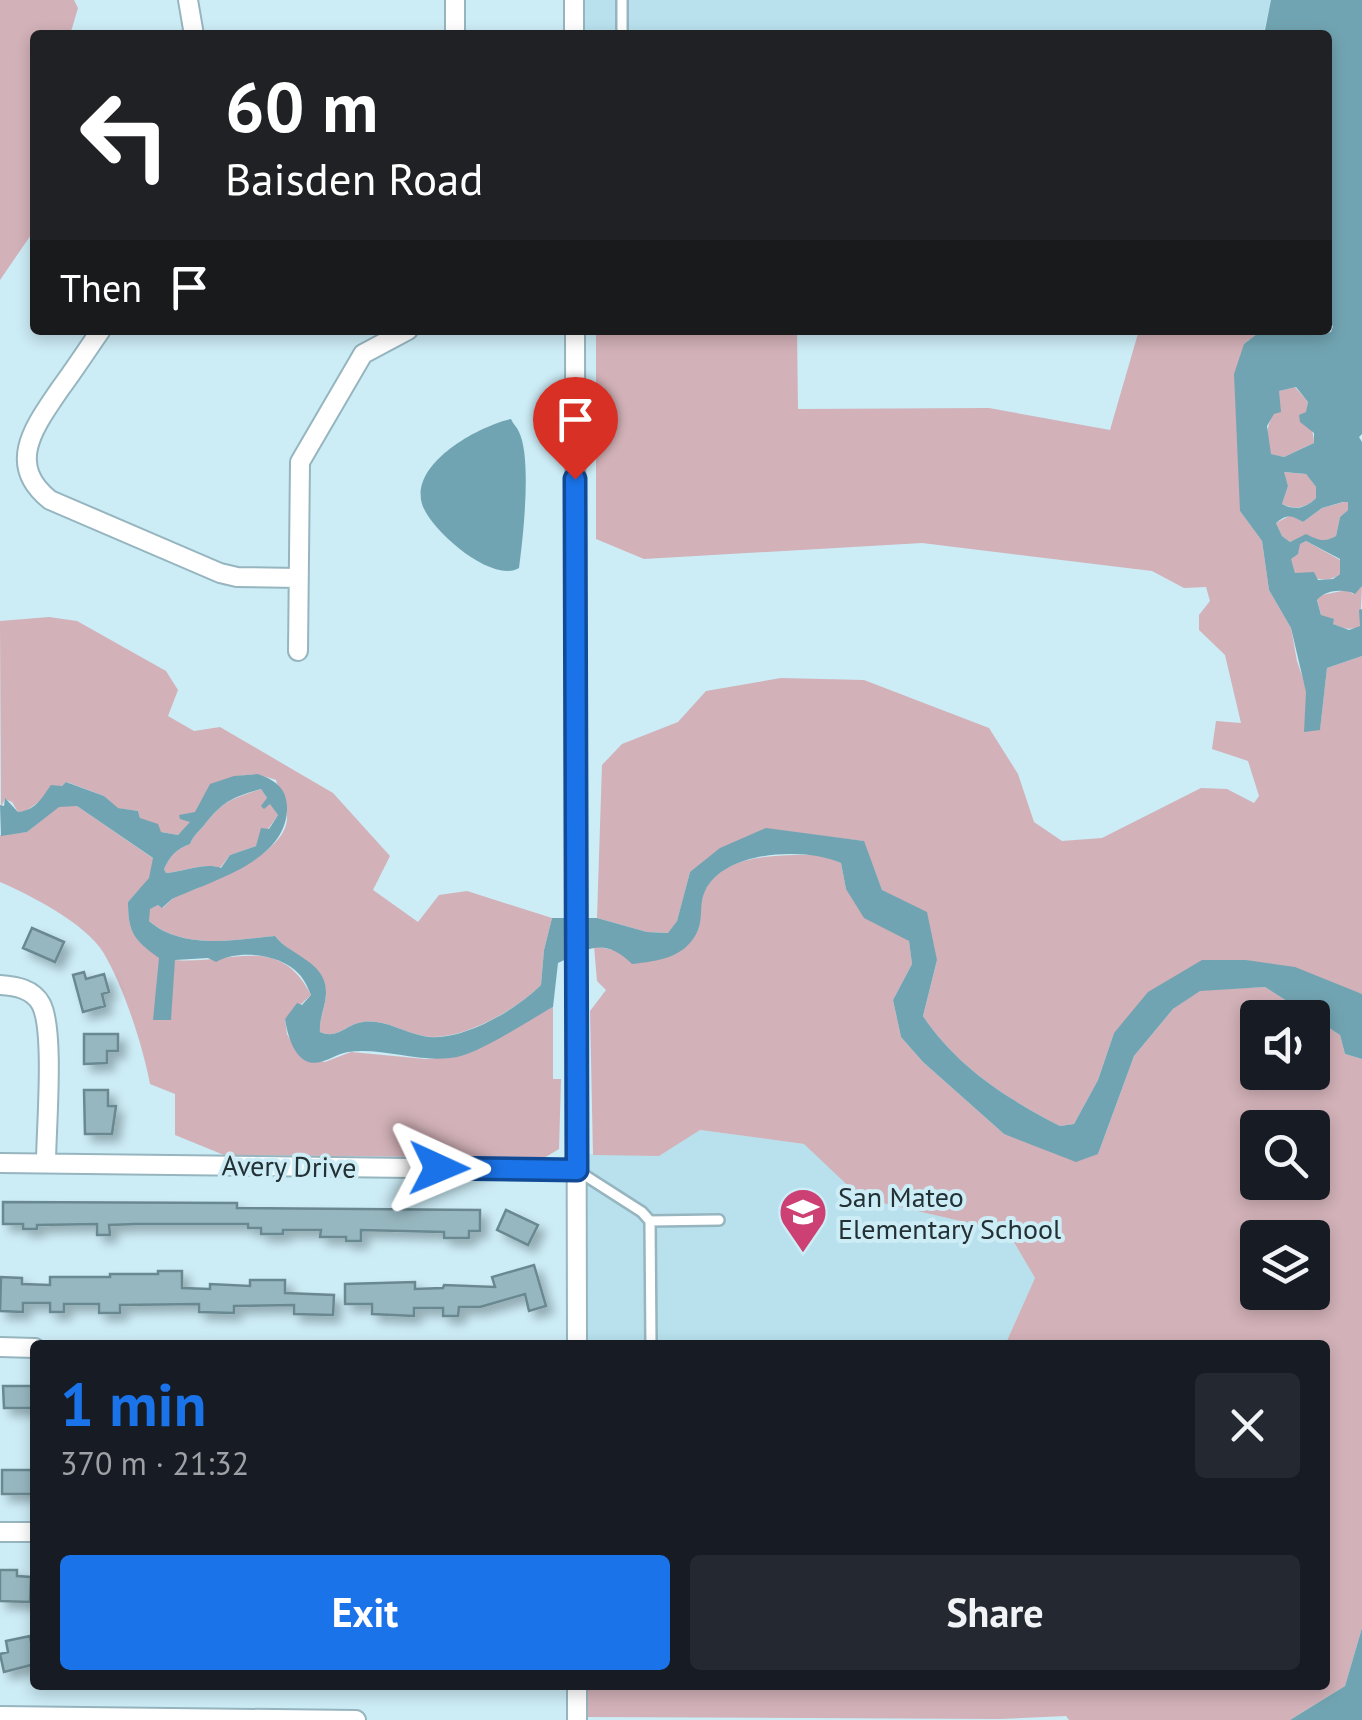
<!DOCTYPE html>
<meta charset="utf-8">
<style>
body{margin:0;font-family:"PT Sans",sans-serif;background:#242831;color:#f1f3f6;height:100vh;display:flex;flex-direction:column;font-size:38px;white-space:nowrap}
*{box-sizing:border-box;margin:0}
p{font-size:32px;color:#9ea1a6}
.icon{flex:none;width:55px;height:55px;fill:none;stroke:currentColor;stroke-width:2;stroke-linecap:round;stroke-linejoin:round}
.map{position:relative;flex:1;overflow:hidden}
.panel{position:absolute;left:30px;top:1340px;width:1300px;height:350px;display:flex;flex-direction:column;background:#171b24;border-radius:10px;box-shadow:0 5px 15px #0003}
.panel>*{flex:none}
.top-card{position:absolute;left:30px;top:30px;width:1302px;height:305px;border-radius:10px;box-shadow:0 5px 15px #0003;background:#202124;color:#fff;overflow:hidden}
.fabs{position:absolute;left:1240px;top:1000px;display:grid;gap:20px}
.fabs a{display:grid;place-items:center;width:90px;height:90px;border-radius:10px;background:#171b24;box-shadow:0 5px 15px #0003;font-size:50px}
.pin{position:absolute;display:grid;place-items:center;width:85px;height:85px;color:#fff;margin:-102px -42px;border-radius:50% 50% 50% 0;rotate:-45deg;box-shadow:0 0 10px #0007}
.pin .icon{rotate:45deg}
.me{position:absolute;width:110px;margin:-55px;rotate:91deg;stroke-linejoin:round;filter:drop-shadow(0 0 8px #0008)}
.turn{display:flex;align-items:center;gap:35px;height:210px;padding:0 30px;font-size:45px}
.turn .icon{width:130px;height:130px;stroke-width:2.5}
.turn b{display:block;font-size:70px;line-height:85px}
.then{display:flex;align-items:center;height:95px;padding:0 30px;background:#0003;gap:20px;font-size:38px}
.round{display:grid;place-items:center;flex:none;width:105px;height:105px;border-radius:10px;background:#242831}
.overview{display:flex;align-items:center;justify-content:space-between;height:170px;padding:0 30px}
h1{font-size:60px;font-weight:800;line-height:75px;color:#1a73e8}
.primary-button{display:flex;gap:20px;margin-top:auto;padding:20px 30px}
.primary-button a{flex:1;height:115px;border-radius:10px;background:#1a73e8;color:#fff;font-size:40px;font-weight:800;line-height:115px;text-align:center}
.primary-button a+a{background:#242831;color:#f1f3f6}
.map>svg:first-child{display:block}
.built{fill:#b8e1ed}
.green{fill:#d2b1b8;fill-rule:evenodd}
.water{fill:#71a4b2;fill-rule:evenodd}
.building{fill:#97b7c0;stroke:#6a8890;stroke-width:2.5;filter:url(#shadow)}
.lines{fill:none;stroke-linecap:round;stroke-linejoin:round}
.lane-casing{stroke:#96b5bf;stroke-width:14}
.street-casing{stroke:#96b5bf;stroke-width:22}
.lane{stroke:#fff;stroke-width:9}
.street{stroke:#fff;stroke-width:18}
.route-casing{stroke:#114b97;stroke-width:25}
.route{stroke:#1a73e8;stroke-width:18}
.labels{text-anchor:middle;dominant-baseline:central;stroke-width:8;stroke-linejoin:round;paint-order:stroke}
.street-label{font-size:28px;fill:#233034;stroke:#ccecf6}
.poi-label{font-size:28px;fill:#233034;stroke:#ccecf6;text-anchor:start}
</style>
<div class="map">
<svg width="1362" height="1720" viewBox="0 0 1362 1720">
<defs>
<filter id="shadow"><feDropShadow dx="7" dy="7" stdDeviation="5" flood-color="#0004"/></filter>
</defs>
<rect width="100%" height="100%" fill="#ccecf6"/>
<!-- built -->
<path class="built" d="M580,0H1271L1263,35H580Z
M699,1130L805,1144L861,1198L1008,1232L1035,1278L1005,1345H585V1154L659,1156Z"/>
<!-- green -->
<path class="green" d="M0,0H74L78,8L70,35H35V229L0,280Z
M596,330H797L798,409L989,408L1110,430L1139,330H1262L1244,344L1240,511L1262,541L1269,590L1291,628L1297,661L1320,729L1327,668L1362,656V994L1246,960L1114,1033L1098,1080L1074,1124L1060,1126C1006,1098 957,1067 923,1016L937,960L882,890L863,841L766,829L690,872L677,921L669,933L647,932L597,918L602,765L622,744L678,722L706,691L781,678L864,680L989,728L1018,774L1034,822L1062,841L1102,838L1201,788L1227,789L1254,803L1259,796L1248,761L1212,749L1216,721L1241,723L1225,655L1199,630V615L1210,601L1206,587L1184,588L1152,571L922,543L644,559L596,539Z
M1295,387L1308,402C1305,417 1314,428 1314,443L1284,457L1270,454C1261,423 1276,419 1279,391Z
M1283,472L1306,474L1316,487V498C1306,508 1295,510 1282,504L1288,486Z
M1348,501V510L1340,517L1336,536C1324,543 1318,540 1306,535L1290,542L1282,536L1276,523L1291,515L1303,522L1322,508Z
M1306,541L1340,560V574C1325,586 1312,575 1295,573L1290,558L1298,554L1299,544Z
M1362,586L1360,627C1344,632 1333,625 1321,615L1317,599L1322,595L1347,590L1353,594Z
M49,617L77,621L166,671L178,690L168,716L194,731L220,727L333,793L390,856L373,890L418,922L439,895L467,891L552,918L544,950L541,985C516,1010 459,1043 423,1036C403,1032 384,1019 363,1022C346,1024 338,1040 320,1032C319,1018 326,1006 326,993C324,962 290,956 275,936C234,940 183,950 149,921V909L158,905L163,908L172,899C201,885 285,857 287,819C288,808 279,791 276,780C218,759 213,805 178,835L161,832L140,818L138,811L117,808L104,796L67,782L26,811L18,812L12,802L5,799L1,807L0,621Z
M261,789L278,815L256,846L230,855L220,868C205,862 183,872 166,873L164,869C170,856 176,849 190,844C194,834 199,832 205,824C225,799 231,800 261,789Z
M59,806H77L154,859L150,878L128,902C128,933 134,940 160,958L154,1020L175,960C231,965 279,932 311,995L285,1019L287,1034L300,1057L325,1062L351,1052L426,1059L459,1056L553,1007V1079H561L559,1149L544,1158L224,1155L175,1135V1094L150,1084C143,1046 123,985 103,952C85,923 30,895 0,882V835L27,832Z
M823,855L841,863L846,889L909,941L912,964L893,1000L901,1037L923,1062L1004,1134L1098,1154L1134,1056L1173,1009L1200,990L1265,987L1340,1035L1345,1054L1362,1059V1628L1345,1686L1290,1720H1069L1066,1716L999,1719L585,1717V1685H1325V1345H1005L1035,1278L1008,1232L861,1198L804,1144L700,1130L659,1156L593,1155L590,1011L606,990L597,981L594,946L618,951L698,930C700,919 700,901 705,890C725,851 787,855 823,855ZM1258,1018H1312V1072H1258ZM1258,1128H1312V1182H1258ZM1258,1238H1312V1292H1258Z"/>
<!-- water -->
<path class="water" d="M1271,0H1362V434L1359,437L1362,442V586L1355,594C1344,589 1326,589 1317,600L1321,615L1334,619L1333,624L1349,630L1360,626L1359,610L1362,609V656L1327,668L1320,730L1304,732L1306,692L1291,628L1269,590L1262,541L1240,511L1234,374L1244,344L1262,330H1312V333L1321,335L1331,332L1333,326L1328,323V35H1264ZM1296,387L1308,402L1306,412L1299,415L1300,422L1314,433V443L1284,457L1271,454L1267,426L1274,414L1281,412L1279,391ZM1284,472L1306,474L1316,487V498C1306,508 1295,511 1282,504L1288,486ZM1343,502H1348V510L1340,517L1336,536C1324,543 1318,540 1306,534L1290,542L1282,536L1276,523C1287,514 1291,515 1303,522L1322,508ZM1306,541L1340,559V574L1333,579L1318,580L1314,572L1295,573L1291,559L1298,554L1300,544Z
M511,419C513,424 517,427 519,432C532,458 523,539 519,568C492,584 430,530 422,504C410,463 479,426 511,419Z
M258,774C274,780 286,787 287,806C289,861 212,880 172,899L162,908L158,905L150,909L149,921C182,950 235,940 275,936C290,956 326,961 326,992C326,1006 319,1018 320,1032C338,1040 346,1024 363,1022C384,1019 403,1032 423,1036C459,1044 516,1010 541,985L544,950L552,918H597L647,932L668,933L677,921L690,872L720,848L766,828L864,841L882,890L927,912L937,960L923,1016C957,1067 1006,1098 1060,1126L1074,1124L1098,1080L1114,1033L1148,992L1202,960H1246L1295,967L1362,994V1059L1345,1054L1340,1035L1265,987L1200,991L1173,1009L1134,1056L1098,1154L1076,1162L1004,1134L923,1062L901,1037L893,1000L912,964L909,941L864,918L846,889L841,863C806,847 724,850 705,891C699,903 703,918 698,930C686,958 658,961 632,964C604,937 589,948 558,963L553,1007C529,1020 482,1052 457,1057C420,1064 384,1047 348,1052C334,1054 319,1069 304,1060C292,1052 287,1032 285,1019L297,1003L302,1005L311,995C308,988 304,979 299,974C281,954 239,949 216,962L208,958L175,960L171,1020H153L159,958C134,940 128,933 128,902L149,878L153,858L77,806L59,807L27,832L1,836L0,805L4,806L5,798L18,812C37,810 42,797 51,785L62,786L66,782L104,796L118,808L138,811L140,818L158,824L161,832L178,835L190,822L180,819L179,815L195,812L210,784L234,776ZM261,789L267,798L261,806L264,809L270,804L278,815L269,829L261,828L256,846L230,855L221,868C205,862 183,872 166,873L164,869C170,856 176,849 190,844C194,834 199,832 205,824C223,801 233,797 261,789Z
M1362,1628V1720H1290L1345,1686Z"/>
<!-- building -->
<path class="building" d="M32,928L64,942L55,962L23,948Z
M84,972L86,979L104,974L109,992L102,994L105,1006L83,1012L73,975Z
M84,1034H118V1051H107V1063L84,1064Z
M84,1090H108V1106H116L112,1134H85Z
M3,1202L237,1203V1208L480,1210V1231H469V1238H444V1232L361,1230V1241H346V1237H320L321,1230H283V1234H261V1228H248V1224H136L109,1225L110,1235H97V1224L37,1225V1229H23V1224H3Z
M506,1210L538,1225L528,1245L497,1230Z
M534,1265L546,1306L529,1311L525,1294L480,1307H459L458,1316H443V1308H414V1316L372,1314V1304H345V1284L415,1282V1289L443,1288L444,1285L495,1287L492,1277Z
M158,1271H182V1288L210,1289V1284L250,1286V1280H285V1293L334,1295L333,1315L294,1314V1305L234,1306V1313L199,1312V1304L120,1305V1313H99V1304H64V1312H50V1303H23V1312L0,1311L1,1277L22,1278V1284L50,1285V1277H110V1274H158Z
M3,1386H35V1408H4Z
M2,1470H35V1494H2Z
M0,1570H17V1576L31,1577L30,1602L0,1601Z
M30,1636L35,1664L4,1672L0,1654L8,1652L6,1641Z"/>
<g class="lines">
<!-- lane casing -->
<g class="lane-casing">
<path id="lane" d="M622,0V35
M578,1171L642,1212L650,1221L651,1345
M650,1221L719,1220"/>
</g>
<!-- street casing -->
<g class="street-casing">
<path id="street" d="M188,0L194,35
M455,0V35
M574,0V35
M101,330C87,350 74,370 60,389C35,426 5,464 50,500L220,573L237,577L298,578
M575,330L577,1345
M298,651L300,462L363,354L408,330
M0,985C16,986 33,989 41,1004C55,1030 46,1130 46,1163
M0,1163L577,1170
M0,1347L35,1348
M0,1532H35
M0,1716L356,1720
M577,1720V1685"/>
</g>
<!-- lane -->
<use href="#lane" class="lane"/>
<!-- street -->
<use href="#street" class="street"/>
</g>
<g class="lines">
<!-- route casing -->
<g class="route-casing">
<path id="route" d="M439,1168L577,1170L575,479"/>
</g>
<!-- route -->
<use href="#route" class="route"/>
</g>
<!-- icons -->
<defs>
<g id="school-pin" transform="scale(2.5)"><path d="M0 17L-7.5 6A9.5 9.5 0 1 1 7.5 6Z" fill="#cc4073" stroke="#ccecf6"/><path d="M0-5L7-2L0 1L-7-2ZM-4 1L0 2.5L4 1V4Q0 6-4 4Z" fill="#fff"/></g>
</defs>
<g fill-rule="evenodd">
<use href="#school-pin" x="803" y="1212"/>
</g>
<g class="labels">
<!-- street labels -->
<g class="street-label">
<text transform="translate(289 1166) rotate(1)">Avery Drive</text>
</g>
<!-- poi labels -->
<g class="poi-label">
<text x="838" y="1196">San Mateo<tspan x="838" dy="32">Elementary School</tspan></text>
</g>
</g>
</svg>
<div class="fabs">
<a><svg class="icon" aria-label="sound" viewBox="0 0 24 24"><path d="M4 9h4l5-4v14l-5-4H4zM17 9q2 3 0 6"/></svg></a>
<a><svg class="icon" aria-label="search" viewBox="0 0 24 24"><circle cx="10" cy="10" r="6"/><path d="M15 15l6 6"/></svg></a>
<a><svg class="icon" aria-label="layers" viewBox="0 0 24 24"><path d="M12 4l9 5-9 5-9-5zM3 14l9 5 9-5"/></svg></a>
</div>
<div class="pin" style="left:575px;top:479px;background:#d93025"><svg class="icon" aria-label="arrive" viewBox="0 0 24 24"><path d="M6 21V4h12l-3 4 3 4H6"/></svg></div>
<svg class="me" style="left:439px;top:1168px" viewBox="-20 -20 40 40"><path d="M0-17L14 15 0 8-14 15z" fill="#1a73e8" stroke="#fff" stroke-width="4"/></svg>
<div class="top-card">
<div class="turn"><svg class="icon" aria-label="left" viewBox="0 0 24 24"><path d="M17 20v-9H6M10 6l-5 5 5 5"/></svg><div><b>60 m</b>Baisden Road</div></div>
<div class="then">Then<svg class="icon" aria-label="arrive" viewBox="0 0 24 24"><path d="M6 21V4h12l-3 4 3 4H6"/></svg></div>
</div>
<section class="panel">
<div class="overview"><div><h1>1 min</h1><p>370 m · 21:32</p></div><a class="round"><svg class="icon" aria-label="close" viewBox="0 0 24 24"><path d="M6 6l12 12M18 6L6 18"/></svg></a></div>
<div class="primary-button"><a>Exit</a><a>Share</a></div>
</section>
</div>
